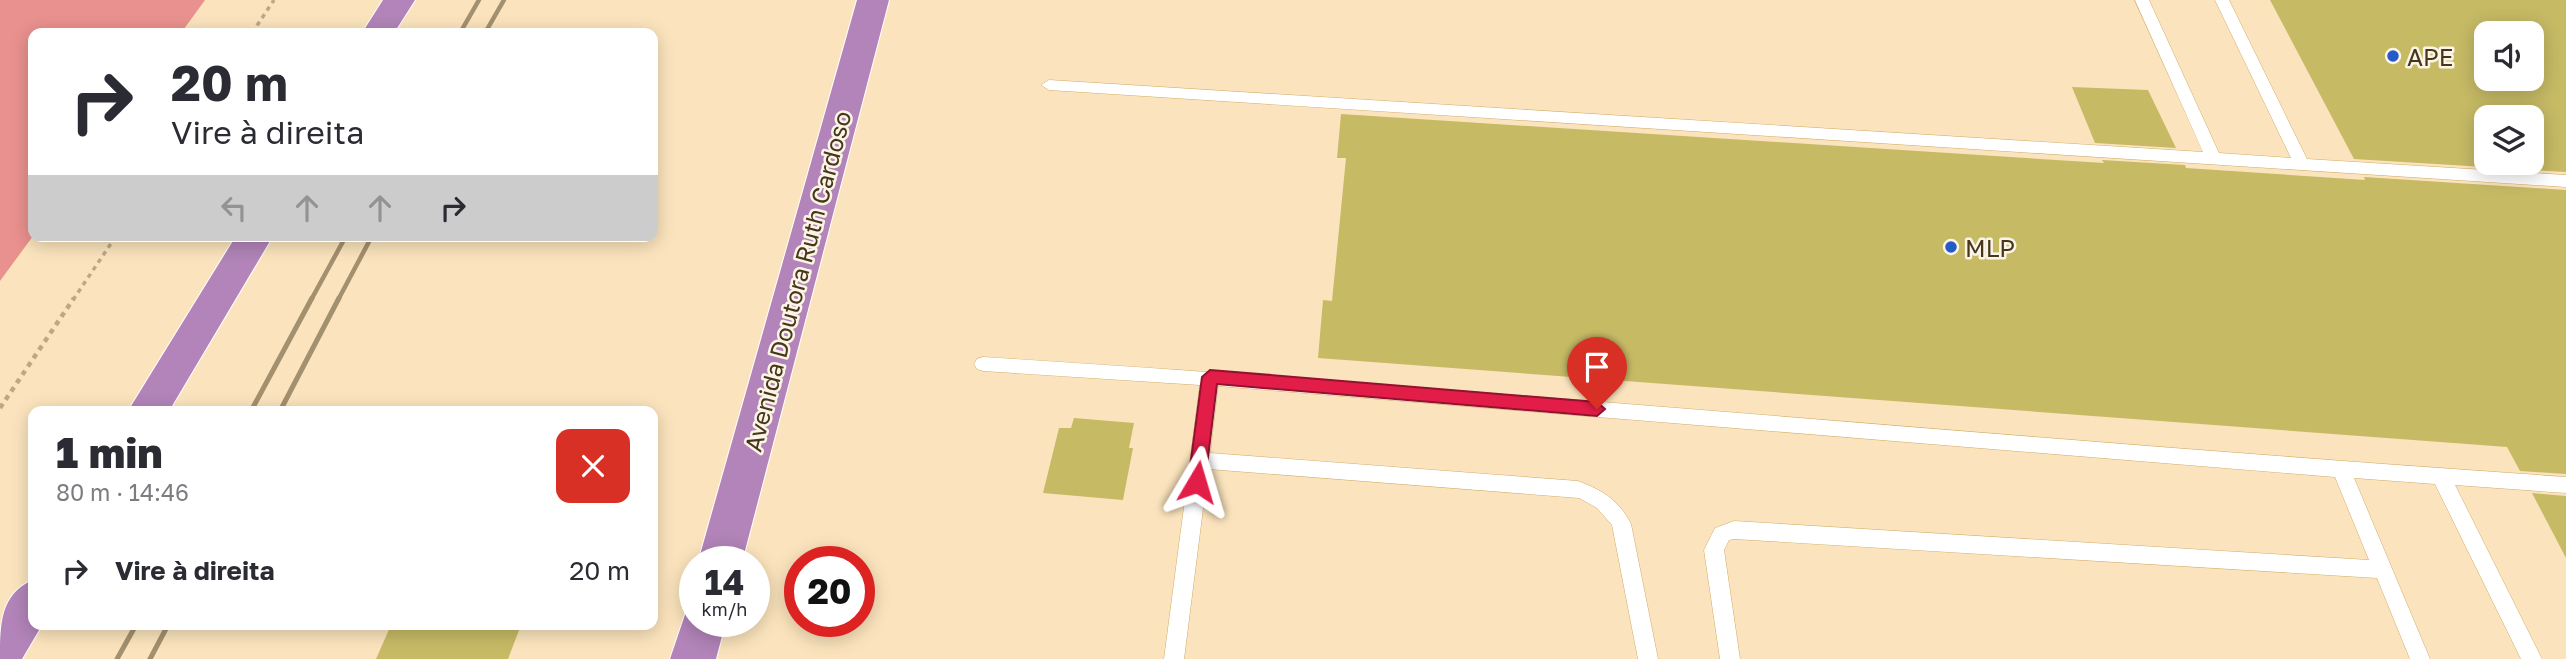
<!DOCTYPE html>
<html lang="pt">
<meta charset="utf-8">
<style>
body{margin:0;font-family:"Golos Text",sans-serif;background:#f2f2f3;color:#2b2b33;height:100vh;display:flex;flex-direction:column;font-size:26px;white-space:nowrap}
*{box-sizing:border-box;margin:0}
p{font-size:23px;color:#7c7c81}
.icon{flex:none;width:38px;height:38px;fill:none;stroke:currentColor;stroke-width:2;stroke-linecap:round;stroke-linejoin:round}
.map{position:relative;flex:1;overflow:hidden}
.side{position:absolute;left:28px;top:406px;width:630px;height:224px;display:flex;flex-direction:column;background:#fff;border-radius:14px;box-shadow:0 4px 18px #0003}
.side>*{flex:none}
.hud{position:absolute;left:28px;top:28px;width:630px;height:214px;border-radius:14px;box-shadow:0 4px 18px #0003;background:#fff;color:#2b2b33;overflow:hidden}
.controls{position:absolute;left:2474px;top:21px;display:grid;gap:14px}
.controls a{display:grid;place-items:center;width:70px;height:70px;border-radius:14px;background:#fff;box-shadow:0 4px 18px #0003;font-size:35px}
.speed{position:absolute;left:679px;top:546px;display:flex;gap:14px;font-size:35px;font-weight:700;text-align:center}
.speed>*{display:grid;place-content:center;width:91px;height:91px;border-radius:50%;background:#fff;box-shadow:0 4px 18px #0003;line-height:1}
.speed small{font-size:18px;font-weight:400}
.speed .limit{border:10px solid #d22;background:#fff;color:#111}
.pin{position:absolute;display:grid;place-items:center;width:60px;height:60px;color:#fff;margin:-72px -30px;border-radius:50% 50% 50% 0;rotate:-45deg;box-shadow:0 0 7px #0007}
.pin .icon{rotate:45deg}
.me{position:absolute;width:77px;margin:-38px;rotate:7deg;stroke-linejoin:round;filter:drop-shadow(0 0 5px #0008)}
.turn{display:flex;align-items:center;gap:24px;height:147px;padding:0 28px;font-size:32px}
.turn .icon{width:91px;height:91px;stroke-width:2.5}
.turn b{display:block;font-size:49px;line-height:60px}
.lanes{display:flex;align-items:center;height:66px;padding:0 28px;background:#0003;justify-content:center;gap:35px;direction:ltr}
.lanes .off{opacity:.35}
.round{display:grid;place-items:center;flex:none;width:74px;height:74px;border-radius:14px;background:#f2f2f3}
.headline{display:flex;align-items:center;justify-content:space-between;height:119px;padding:0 28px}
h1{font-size:42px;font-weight:800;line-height:52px}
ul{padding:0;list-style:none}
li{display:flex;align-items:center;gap:21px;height:91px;padding:0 28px}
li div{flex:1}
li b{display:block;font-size:26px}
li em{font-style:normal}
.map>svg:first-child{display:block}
.water{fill:#e9918e}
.building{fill:#c6ba65;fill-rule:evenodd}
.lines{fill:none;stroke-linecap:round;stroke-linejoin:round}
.lane-casing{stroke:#d0ac68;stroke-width:1}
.highway-casing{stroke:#fff;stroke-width:2}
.path-far1{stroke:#bca885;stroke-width:3.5;stroke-dasharray:4.5 4.5;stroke-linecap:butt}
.path{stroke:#bca885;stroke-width:4.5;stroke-dasharray:5 5;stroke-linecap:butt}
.lane{fill:#fff;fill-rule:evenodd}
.highway{fill:#b284b9;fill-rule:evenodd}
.rail-far1{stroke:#a3906e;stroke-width:4.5}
.rail{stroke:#a3906e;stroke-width:5}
.route{fill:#e11d48;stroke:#92132f;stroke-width:2}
.poi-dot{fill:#235cc9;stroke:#fbf4e7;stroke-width:2.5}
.labels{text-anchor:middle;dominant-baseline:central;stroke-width:5;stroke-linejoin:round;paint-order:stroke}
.poi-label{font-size:24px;fill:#46371b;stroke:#fbf4e7;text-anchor:start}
.street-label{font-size:24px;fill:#46371b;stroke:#fbf4e7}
</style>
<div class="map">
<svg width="2566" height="659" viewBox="0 0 2566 659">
<rect width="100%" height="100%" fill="#fbe4bd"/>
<!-- water -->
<path class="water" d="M0,0H205L181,33H33V236L0,281Z"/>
<!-- building -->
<path class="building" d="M2270,0H2566V172L2354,159ZM2487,33H2532V79H2487ZM2487,117H2532V163H2487Z
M2072,87L2148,90L2176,148L2095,143Z
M1341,114L2104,163L2102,160L2185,165L2186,168L2365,180L2364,177L2566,190V474L2520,471L2507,447L1318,358L1323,300L1332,301L1346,158H1337Z
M1074,418L1134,423L1129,448H1133L1123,500L1043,493L1059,428H1071Z
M2532,493L2566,496V558Z
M391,625H521L508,659H376Z"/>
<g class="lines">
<!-- lane casing -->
<g class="lane-casing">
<path id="lane" d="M2135,0H2149L2219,153L2291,158L2215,0H2229L2307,159L2566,175V187L1049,90L1041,85L1049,80L2203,152Z
M983,357C1511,390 2038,441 2566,477V493L2455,485L2542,659H2521L2435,484L2354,478L2430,659H2410L2377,578L1734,539L1729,540L1724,550L1740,659H1720L1704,550L1715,528L1734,521L2369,560L2335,477L1218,386L1210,453L1578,481C1602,490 1619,500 1631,524L1658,659H1638L1612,525L1597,508L1579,498L1208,469L1184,659H1164L1200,385L983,371L977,369L974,364L977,359Z"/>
</g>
<!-- highway casing -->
<g class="highway-casing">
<path id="highway" d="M383,0H415L394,33H362Z
M857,0H889L742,562H698Z
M236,236H273L169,411H128Z
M33,580V625H42L22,659H0C0,625 0,594 33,580Z
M695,604V621H726L716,659H670L688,606Z"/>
</g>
<!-- path-far1 -->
<path class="path-far1" d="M252,33L274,0
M73,300L116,236"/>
<!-- path -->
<path class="path" d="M0,408L74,298"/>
<!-- lane -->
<use href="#lane" class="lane"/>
<!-- highway -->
<use href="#highway" class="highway"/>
<!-- rail-far1 -->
<path class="rail-far1" d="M460,33L479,0
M485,33L504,0
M311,300L346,236
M338,300L372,236"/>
<!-- rail -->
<path class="rail" d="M251,411L312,298
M280,411L339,298
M117,659L136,625
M150,659L168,625"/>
</g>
<!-- route -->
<path class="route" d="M1210,370L1597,402L1605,409L1597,416L1217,384L1205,482L1197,490L1188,482L1202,377Z"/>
<!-- markers -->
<g class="poi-dot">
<circle cx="2393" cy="56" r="7"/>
<circle cx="1951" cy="247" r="7"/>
</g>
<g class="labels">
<!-- poi labels -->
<g class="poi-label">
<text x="2407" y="56">APE</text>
<text x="1965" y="247">MLP</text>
</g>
<!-- street labels -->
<g class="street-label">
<text transform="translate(797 281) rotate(-75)">Avenida Doutora Ruth Cardoso</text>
</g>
</g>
</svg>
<div class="controls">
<a><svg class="icon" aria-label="sound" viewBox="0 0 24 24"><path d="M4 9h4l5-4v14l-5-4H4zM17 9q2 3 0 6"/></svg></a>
<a><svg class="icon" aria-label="layers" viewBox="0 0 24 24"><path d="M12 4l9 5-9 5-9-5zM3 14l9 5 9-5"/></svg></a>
</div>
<div class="speed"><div>14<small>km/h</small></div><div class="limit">20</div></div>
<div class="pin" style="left:1597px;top:409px;background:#d93025"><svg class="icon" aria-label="arrive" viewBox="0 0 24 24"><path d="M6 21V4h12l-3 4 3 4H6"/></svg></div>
<svg class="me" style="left:1197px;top:482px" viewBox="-20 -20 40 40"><path d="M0-17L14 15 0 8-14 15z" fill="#e11d48" stroke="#fff" stroke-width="4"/></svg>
<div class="hud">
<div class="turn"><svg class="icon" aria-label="right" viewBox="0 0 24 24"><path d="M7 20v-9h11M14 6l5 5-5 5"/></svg><div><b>20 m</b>Vire à direita</div></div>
<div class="lanes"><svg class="icon off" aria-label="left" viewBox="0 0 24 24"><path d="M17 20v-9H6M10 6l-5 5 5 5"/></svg><svg class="icon off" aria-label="ahead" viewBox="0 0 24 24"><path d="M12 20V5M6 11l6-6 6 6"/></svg><svg class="icon off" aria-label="ahead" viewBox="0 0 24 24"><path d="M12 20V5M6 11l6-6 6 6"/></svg><svg class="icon" aria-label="right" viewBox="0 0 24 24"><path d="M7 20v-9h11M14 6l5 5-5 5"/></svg></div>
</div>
<section class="side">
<div class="headline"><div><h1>1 min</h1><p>80 m · 14:46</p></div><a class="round" style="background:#d93025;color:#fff"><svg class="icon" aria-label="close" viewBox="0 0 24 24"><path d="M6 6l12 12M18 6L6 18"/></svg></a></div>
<ul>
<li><svg class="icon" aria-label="right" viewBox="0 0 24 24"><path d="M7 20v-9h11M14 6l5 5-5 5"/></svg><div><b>Vire à direita</b></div><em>20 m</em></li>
</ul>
</section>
</div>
